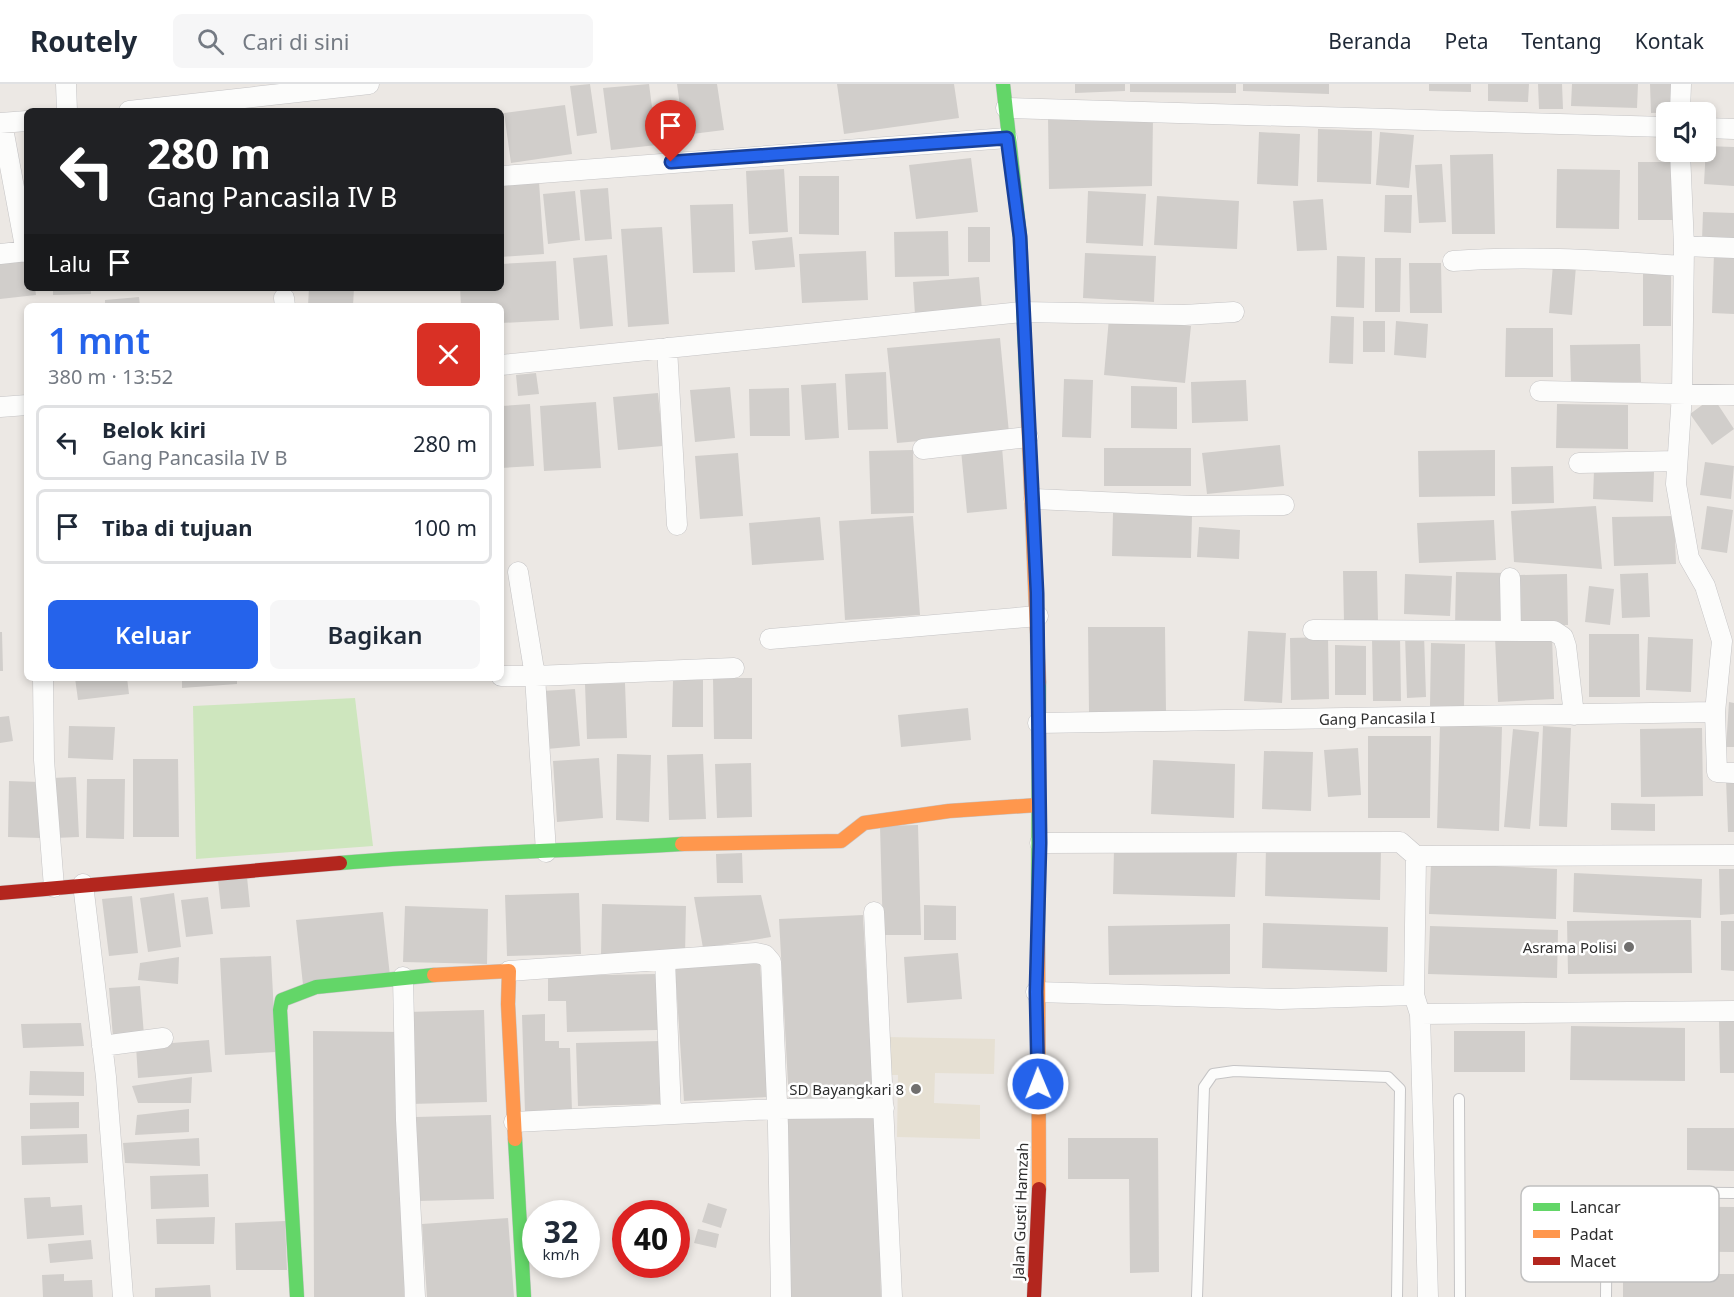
<!DOCTYPE html>
<html lang="id">
<meta charset="utf-8">
<style>
body{margin:0;font-family:"Noto Sans",sans-serif;background:#f6f6f7;color:#1f2937;height:100vh;display:flex;flex-direction:column;font-size:22px;white-space:nowrap}
*{box-sizing:border-box;margin:0}
p{font-size:20px;color:#747a83}
.icon{flex:none;width:33px;height:33px;fill:none;stroke:currentColor;stroke-width:2;stroke-linecap:round;stroke-linejoin:round}
.map{position:relative;flex:1;overflow:hidden}
.sheet{position:absolute;left:24px;top:219px;width:480px;height:378px;display:flex;flex-direction:column;background:#fff;border-radius:9px;box-shadow:0 3px 9px #0003}
.sheet>*{flex:none}
.top-card{position:absolute;left:24px;top:24px;width:480px;height:183px;border-radius:9px;box-shadow:0 3px 9px #0003;background:#202124;color:#fff;overflow:hidden}
.fabs{position:absolute;left:1656px;top:18px;display:grid;gap:12px}
.fabs a{display:grid;place-items:center;width:60px;height:60px;border-radius:9px;background:#fff;box-shadow:0 3px 9px #0003;font-size:30px}
.speed{position:absolute;left:522px;top:1116px;display:flex;gap:12px;font-size:30px;font-weight:700;text-align:center}
.speed>*{display:grid;place-content:center;width:78px;height:78px;border-radius:50%;background:#fff;box-shadow:0 3px 9px #0003;line-height:1}
.speed small{font-size:15px;font-weight:400}
.speed .limit{border:9px solid #d22;background:#fff;color:#111}
.pin{position:absolute;display:grid;place-items:center;width:51px;height:51px;color:#fff;margin:-62px -26px;border-radius:50% 50% 50% 0;rotate:-45deg;box-shadow:0 0 6px #0007}
.pin .icon{rotate:45deg}
.me{position:absolute;width:66px;margin:-33px;rotate:359deg;stroke-linejoin:round;filter:drop-shadow(0 0 4px #0008)}
.turn{display:flex;align-items:center;gap:21px;height:126px;padding:0 24px;font-size:27px}
.turn .icon{width:78px;height:78px;stroke-width:2.5}
.turn b{display:block;font-size:42px;line-height:51px}
.then{display:flex;align-items:center;height:57px;padding:0 24px;background:#0003;gap:12px;font-size:22px}
.round{display:grid;place-items:center;flex:none;width:63px;height:63px;border-radius:9px;background:#f6f6f7}
.overview{display:flex;align-items:center;justify-content:space-between;height:102px;padding:0 24px}
h1{font-size:36px;font-weight:600;line-height:45px;color:#2563eb}
.cta{display:flex;gap:12px;margin-top:auto;padding:12px 24px}
.cta a{flex:1;height:69px;border-radius:9px;background:#2563eb;color:#fff;font-size:24px;font-weight:600;line-height:69px;text-align:center}
.cta a+a{background:#f6f6f7;color:#1f2937}
ul{padding:0;list-style:none}
li{display:flex;align-items:center;gap:18px;height:75px;margin:0 12px 9px;padding:0 12px;border:3px solid #e0e1e3;border-radius:9px}
li div{flex:1}
li b{display:block;font-size:22px}
li em{font-style:normal}
header{display:flex;align-items:center;gap:36px;box-sizing:border-box;height:84px;padding:0 30px;background:#fff;border-bottom:2px solid #e0e1e3}
header strong{font-size:28px}
nav{display:flex;gap:33px;margin-inline-start:auto;font-size:21px}
.search{width:420px;height:54px;background:#f6f6f7;display:flex;align-items:center;gap:15px;box-sizing:border-box;padding:0 21px;border-radius:9px;color:#747a83;font-size:22px}
.map>svg:first-child{display:block}
.education{fill:#e6e0d3}
.green{fill:#cee6be}
.building{fill:#d1cecb}
.lines{fill:none;stroke-linecap:round;stroke-linejoin:round}
.lane-casing{stroke:#c5c4c5;stroke-width:12}
.street-casing{stroke:#c5c4c5;stroke-width:21}
.fast-casing{stroke:#c5c4c5;stroke-width:15}
.slow-casing{stroke:#c5c4c5;stroke-width:15}
.jam-casing{stroke:#c5c4c5;stroke-width:15}
.lane{stroke:#fcfcfb;stroke-width:10}
.street{stroke:#fcfcfb;stroke-width:20}
.fast{stroke:#63d668;stroke-width:14}
.slow{stroke:#ff974d;stroke-width:14}
.jam{stroke:#b3261e;stroke-width:14}
.route-casing{stroke:#184099;stroke-width:15}
.route{stroke:#2563eb;stroke-width:10}
.poi-dot{fill:#706f6e;stroke:#fff;stroke-width:2}
.labels{text-anchor:middle;dominant-baseline:central;stroke-width:5;stroke-linejoin:round;paint-order:stroke}
.street-label{font-size:15px;fill:#2e2e2e;stroke:#fff}
.poi-label{font-size:15px;fill:#2e2e2e;stroke:#fff;text-anchor:end}
.key{fill:#fff;stroke:#c0c0c0;stroke-width:1.5}
.key-label{font-size:16px;fill:#2e2e2e}
</style>
<header>
<strong>Routely</strong>
<div class="search"><svg class="icon" aria-label="search" viewBox="0 0 24 24"><circle cx="10" cy="10" r="6"/><path d="M15 15l6 6"/></svg>Cari di sini</div>
<nav><a>Beranda</a><a>Peta</a><a>Tentang</a><a>Kontak</a></nav>
</header>
<div class="map">
<svg width="1734" height="1213" viewBox="0 0 1734 1213">
<rect width="100%" height="100%" fill="#ece8e4"/>
<!-- education -->
<path class="education" d="M886,953L995,955L994,990L935,989L934,1019L980,1021V1055L897,1053L898,991H885Z"/>
<!-- green -->
<path class="green" d="M355,614L373,762L196,775L193,622Z"/>
<!-- building -->
<path class="building" d="M590,0L597,49L577,52L570,2Z
M649,0L657,61L611,66L603,4Z
M677,0H717L724,46L684,51Z
M837,0H954L959,34L844,50Z
M1075,0H1125V7L1075,9Z
M1130,0H1236V9L1130,8Z
M1243,0H1329V10L1243,7Z
M1429,0H1471V8L1429,7Z
M1488,0H1529L1528,18L1488,17Z
M1538,0H1562L1563,25H1539Z
M1572,0H1638L1637,24L1571,22Z
M1650,0H1677L1678,28L1651,29Z
M565,21L572,70L511,79L504,29Z
M1048,33H1153L1152,102L1049,105Z
M1318,45L1372,47L1371,100L1317,98Z
M1259,48L1300,50L1298,102L1257,100Z
M1380,48L1414,51L1409,104L1376,101Z
M1706,62L1734,63V102L1704,100Z
M1493,70L1495,150H1452L1450,71Z
M971,74L978,128L916,135L909,81Z
M1638,78H1677V136H1638Z
M1442,80L1446,138L1419,139L1415,81Z
M784,85L788,148L749,150L746,87Z
M1557,85L1620,86L1619,145L1556,144Z
M799,92H839V151L799,150Z
M539,98L544,170L501,173V101Z
M608,104L612,155L585,157L580,106Z
M575,107L580,156L548,160L543,110Z
M1088,107L1146,110L1143,162L1086,159Z
M1385,111H1412L1411,149L1384,148Z
M1157,112L1239,117L1237,165L1154,161Z
M1323,115L1327,166L1297,167L1293,117Z
M733,120L735,188L693,189L690,121Z
M1703,128L1734,129V158L1702,156Z
M662,143L669,240L628,243L621,145Z
M968,143H990V178H968Z
M948,147L949,192L895,193L894,148Z
M792,153L795,183L755,186L752,157Z
M866,167L868,216L802,219L799,170Z
M1085,169L1156,172L1154,218L1083,214Z
M1714,169L1734,170V230L1712,229Z
M607,171L613,242L580,245L573,174Z
M1337,172L1365,173L1364,224L1336,223Z
M1375,174H1401L1400,228H1375Z
M27,177V204H35L36,211L0,215V180Z
M556,177L559,236L501,239V222H461L460,204H501V180Z
M1409,179H1441L1442,229H1410Z
M1553,180L1576,182L1572,231L1549,229Z
M1643,187H1671V242H1643Z
M979,193L982,226L915,231L913,198Z
M53,204H91V210L53,211Z
M309,204H354L353,222H308Z
M139,213L140,222H105V216Z
M1331,232L1354,233L1353,280L1329,279Z
M1109,234L1191,242L1185,299L1104,291Z
M1363,237H1385V268H1363Z
M1396,237L1428,240L1426,274L1394,271Z
M1506,244H1553V293H1505Z
M1000,254L1009,349L897,359L887,264Z
M1640,260L1641,298H1571L1570,261Z
M886,288L888,345L848,346L845,290Z
M536,289L539,310L518,312L516,291Z
M1064,295L1093,296L1091,354L1062,353Z
M1246,296L1248,337L1192,339L1191,298Z
M836,299L839,354L805,356L801,301Z
M1131,302L1177,303V345L1131,344Z
M730,303L735,354L695,358L690,306Z
M789,304L790,352H750L749,305Z
M658,309L663,362L618,366L613,313Z
M1713,313L1734,345L1712,361L1690,330Z
M596,318L601,384L544,387L540,322Z
M530,320L534,382L501,384V322Z
M1557,320L1628,321V365L1556,364Z
M1280,361L1284,402L1207,410L1202,369Z
M1002,363L1007,425L967,429L961,366Z
M1104,364H1191V402H1104Z
M913,366L914,429L871,430L869,367Z
M1495,366V412L1419,413L1418,367Z
M738,369L743,432L700,435L695,372Z
M1705,378L1734,382L1731,415L1700,411Z
M1553,382L1554,419L1512,420L1511,383Z
M1594,386L1654,388L1653,418L1593,415Z
M1596,422L1602,485L1514,478L1511,427Z
M1707,422L1733,426L1727,469L1701,465Z
M1113,429L1192,431L1191,474L1112,472Z
M913,432L920,531L845,536L839,437Z
M1674,432L1676,480L1614,482L1612,433Z
M820,433L824,476L752,481L749,439Z
M1494,436L1496,476L1419,479L1417,439Z
M1199,443L1240,446L1239,475L1197,473Z
M1343,487H1377L1378,538H1344Z
M1456,488L1506,489V544L1455,543Z
M1648,489L1650,533L1622,534L1620,490Z
M1405,490L1452,492L1450,532L1404,530Z
M1567,490L1568,541L1521,542L1520,491Z
M1589,502L1614,505L1610,541L1585,538Z
M1088,543H1165L1166,629H1089Z
M1248,547L1286,549L1282,619L1244,617Z
M0,548H2L3,587H0Z
M1424,550L1426,613L1407,614L1405,551Z
M1589,550H1639L1640,613H1589Z
M1552,551L1554,615L1498,618L1495,553Z
M1328,553L1329,615L1291,616L1290,554Z
M1372,553H1400L1401,617H1373Z
M1648,553L1693,555L1691,608L1646,606Z
M1431,559L1465,560L1464,623L1430,622Z
M1335,561L1366,562V611H1335Z
M75,594H127L129,610L78,616Z
M182,594H237V600L182,604Z
M713,594H752V655H714Z
M673,596H703V643H672Z
M625,599L627,654L587,655L585,600Z
M575,605L580,662L547,665L542,607Z
M1729,618L1734,619V663H1726Z
M968,624L971,656L901,663L898,631Z
M9,632L13,657L0,659V633Z
M1440,641L1502,643L1499,747L1437,744Z
M69,642L115,643L113,676L68,674Z
M1543,642L1571,644L1567,743L1539,742Z
M1702,644L1703,712L1641,713L1640,645Z
M1513,645L1539,648L1530,745L1504,743Z
M1368,652H1431L1430,734H1368Z
M1358,664L1361,711L1328,713L1324,666Z
M1264,667L1313,668L1311,727L1262,725Z
M617,670L651,671L649,738L616,736Z
M703,670L706,735L669,736L667,671Z
M599,674L603,734L557,738L553,677Z
M133,675H178L179,753H133Z
M1153,676L1235,680L1234,734L1151,730Z
M751,679L752,733L717,734L715,680Z
M76,693L79,753L54,754L51,694Z
M87,695H125L124,755L86,754Z
M1726,695H1734V748H1728Z
M9,697L40,698V754L8,753Z
M1611,719L1655,720V747L1611,746Z
M918,741L921,851H883L880,742Z
M1266,762L1381,765L1380,816L1265,812Z
M1114,765L1237,769L1235,813L1113,810Z
M742,769L743,799H717L716,770Z
M1431,779L1557,785L1556,835L1429,830Z
M1719,785H1734V830L1720,831Z
M1574,789L1702,795L1701,834L1573,828Z
M247,793L250,823L221,825L218,796Z
M174,809L181,863L148,868L140,814Z
M579,809L581,870L507,872L505,811Z
M761,811L771,853L703,864L694,813Z
M132,812L138,869L109,872L102,815Z
M208,813L213,850L186,853L181,816Z
M602,820L686,822L685,872L601,871Z
M924,821L956,822V856H924Z
M405,822L488,825L487,880L403,878Z
M383,828L390,892L303,901L296,836Z
M863,831L873,1014L789,1018L779,835Z
M1691,836L1692,889L1568,890L1567,837Z
M1721,837H1734V887L1721,886Z
M1263,839L1388,843L1387,888L1262,884Z
M1230,840V890L1109,891L1108,842Z
M1430,842L1558,846L1557,894L1428,890Z
M958,869L962,915L907,919L904,873Z
M271,872L276,968L225,971L220,874Z
M179,873L178,900L138,896L140,879Z
M760,879L769,1013L684,1017L675,884Z
M656,890L658,946L567,948L566,917H548V892Z
M140,902L144,951L113,953L109,904Z
M484,926L487,1018L410,1020L407,928Z
M545,930V957H559V964H570L572,1028L525,1029L522,931Z
M1719,937H1734V989H1720Z
M81,939L84,962L23,964L21,940Z
M1571,942L1685,944V997L1570,996Z
M313,947L403,948L404,1213H314Z
M1454,947H1525V988H1454Z
M209,956L212,988L138,994L136,962Z
M660,957L662,1020L578,1022L576,959Z
M30,987L84,988V1012L29,1011Z
M192,993L191,1019H138L132,1002Z
M79,1018V1044L30,1045V1019Z
M189,1025V1048L135,1051L137,1031Z
M491,1031L494,1115L418,1117L416,1033Z
M877,1031L881,1213H790L785,1032Z
M1687,1044H1734V1087L1687,1086Z
M87,1050L88,1079L22,1081L21,1052Z
M199,1054L200,1082L125,1079L123,1059Z
M1068,1054H1158L1159,1188L1130,1189L1129,1095H1068Z
M208,1090L209,1123L151,1125L150,1092Z
M50,1113L51,1123L82,1121L84,1151L27,1155L24,1114Z
M708,1119L727,1125L721,1144L702,1138Z
M1623,1122L1734,1123V1168L1623,1167Z
M215,1133L214,1160H157L156,1135Z
M508,1134L514,1213H427L422,1140Z
M285,1137L287,1186H236L235,1139Z
M698,1145L719,1150L716,1164L694,1159Z
M91,1156L93,1175L50,1179L48,1160Z
M64,1190V1197L92,1196L93,1213H43L42,1191Z
M1623,1190H1734V1213H1623Z
M210,1201L211,1213H155V1204Z"/>
<g class="lines">
<!-- lane casing -->
<g class="lane-casing">
<path id="lane" d="M1459,1015L1460,1213
M1197,1213L1204,1003L1213,990L1234,987L1388,993L1400,1005L1397,1213
M1606,1213L1607,1108L1734,1109"/>
</g>
<!-- street casing -->
<g class="street-casing">
<path id="street" d="M66,0L67,27
M1006,24L1666,43
M129,27L369,0
M1680,28L1681,0
M0,39L27,37
M2,39L26,168
M1706,44L1734,45
M1680,68L1684,162L1682,310L1676,400L1689,474L1705,502L1722,557L1715,628L1717,688L1734,689
M501,92L1007,54
M1684,162L1734,164
M0,170L27,167
M1453,177C1528,171 1606,177 1682,182
M284,214L285,222
M667,264L677,441
M501,281L1022,228L1184,231L1234,228
M1540,307L1734,311
M0,323L27,321
M923,365L1028,353
M1579,379L1677,377
M1034,415L1192,422L1284,421
M518,488L535,592L734,584
M1510,494L1511,547
M1313,546L1554,547L1563,553L1566,562L1574,631
M770,555L1038,532
M501,592H535L546,768
M43,594L44,676L54,803
M1038,639L1715,628
M1040,759L1400,758L1416,772L1734,771
M83,800L106,993L123,1213
M874,828L892,1213
M665,876L671,1030
M509,887L756,869L765,871L771,878L778,1042L781,1213
M403,893L406,1036L415,1213
M1036,908L1281,915L1414,911L1420,930L1428,1213
M1414,911L1416,772
M1420,930L1734,927
M102,962L163,954
M514,1038L776,1025L884,1024"/>
</g>
<!-- fast casing -->
<g class="fast-casing">
<path id="fast" d="M1003,0L1020,153L1027,309
M340,779C454,769 568,767 682,760
M1038,847L1039,598
M515,1055L524,1213
M297,1213L280,926L282,916L316,903L434,891"/>
</g>
<!-- slow casing -->
<g class="slow-casing">
<path id="slow" d="M1027,309L1039,598
M682,760L841,757L864,739L949,727L1038,721
M1038,847L1039,1105
M434,891L509,887L508,920L515,1055"/>
</g>
<!-- jam casing -->
<g class="jam-casing">
<path id="jam" d="M0,809L340,779
M1034,1213L1039,1105"/>
</g>
<!-- lane -->
<use href="#lane" class="lane"/>
<!-- street -->
<use href="#street" class="street"/>
<!-- fast -->
<use href="#fast" class="fast"/>
<!-- slow -->
<use href="#slow" class="slow"/>
<!-- jam -->
<use href="#jam" class="jam"/>
</g>
<g class="lines">
<!-- route casing -->
<g class="route-casing">
<path id="route" d="M671,78L1007,54L1020,153L1037,509L1040,759L1036,908L1038,1000"/>
</g>
<!-- route -->
<use href="#route" class="route"/>
</g>
<!-- markers -->
<g class="poi-dot">
<circle cx="1629" cy="863" r="6"/>
<circle cx="916" cy="1005" r="6"/>
</g>
<g class="labels">
<!-- street labels -->
<g class="street-label">
<text transform="translate(1377 634) rotate(-1)">Gang Pancasila I</text>
<text transform="translate(1020 1127) rotate(-88)">Jalan Gusti Hamzah</text>
</g>
<!-- poi labels -->
<g class="poi-label">
<text x="1617" y="863">Asrama Polisi</text>
<text x="904" y="1005">SD Bayangkari 8</text>
</g>
</g>
<!-- legend -->
<rect x="1521" y="1102" width="198" height="96" rx="9" class="key"/>
<rect x="1533" y="1119" width="27" height="8" fill="#63d668"/>
<rect x="1533" y="1146" width="27" height="8" fill="#ff974d"/>
<rect x="1533" y="1173" width="27" height="8" fill="#b3261e"/>
<g class="key-label">
<text x="1570" y="1129">Lancar</text>
<text x="1570" y="1156">Padat</text>
<text x="1570" y="1183">Macet</text>
</g>
</svg>
<div class="fabs">
<a><svg class="icon" aria-label="sound" viewBox="0 0 24 24"><path d="M4 9h4l5-4v14l-5-4H4zM17 9q2 3 0 6"/></svg></a>
</div>
<div class="speed"><div>32<small>km/h</small></div><div class="limit">40</div></div>
<div class="pin" style="left:671px;top:78px;background:#d93025"><svg class="icon" aria-label="arrive" viewBox="0 0 24 24"><path d="M6 21V4h12l-3 4 3 4H6"/></svg></div>
<svg class="me" style="left:1038px;top:1000px" viewBox="-20 -20 40 40"><circle r="17" fill="#2563eb" stroke="#fff" stroke-width="3"/><path d="M0-11L8 9 0 5-8 9z" fill="#fff"/></svg>
<div class="top-card">
<div class="turn"><svg class="icon" aria-label="left" viewBox="0 0 24 24"><path d="M17 20v-9H6M10 6l-5 5 5 5"/></svg><div><b>280 m</b>Gang Pancasila IV B</div></div>
<div class="then">Lalu<svg class="icon" aria-label="arrive" viewBox="0 0 24 24"><path d="M6 21V4h12l-3 4 3 4H6"/></svg></div>
</div>
<section class="sheet">
<div class="overview"><div><h1>1 mnt</h1><p>380 m · 13:52</p></div><a class="round" style="background:#d93025;color:#fff"><svg class="icon" aria-label="close" viewBox="0 0 24 24"><path d="M6 6l12 12M18 6L6 18"/></svg></a></div>
<ul>
<li><svg class="icon" aria-label="left" viewBox="0 0 24 24"><path d="M17 20v-9H6M10 6l-5 5 5 5"/></svg><div><b>Belok kiri</b><p>Gang Pancasila IV B</p></div><em>280 m</em></li>
<li><svg class="icon" aria-label="arrive" viewBox="0 0 24 24"><path d="M6 21V4h12l-3 4 3 4H6"/></svg><div><b>Tiba di tujuan</b></div><em>100 m</em></li>
</ul>
<div class="cta"><a>Keluar</a><a>Bagikan</a></div>
</section>
</div>
